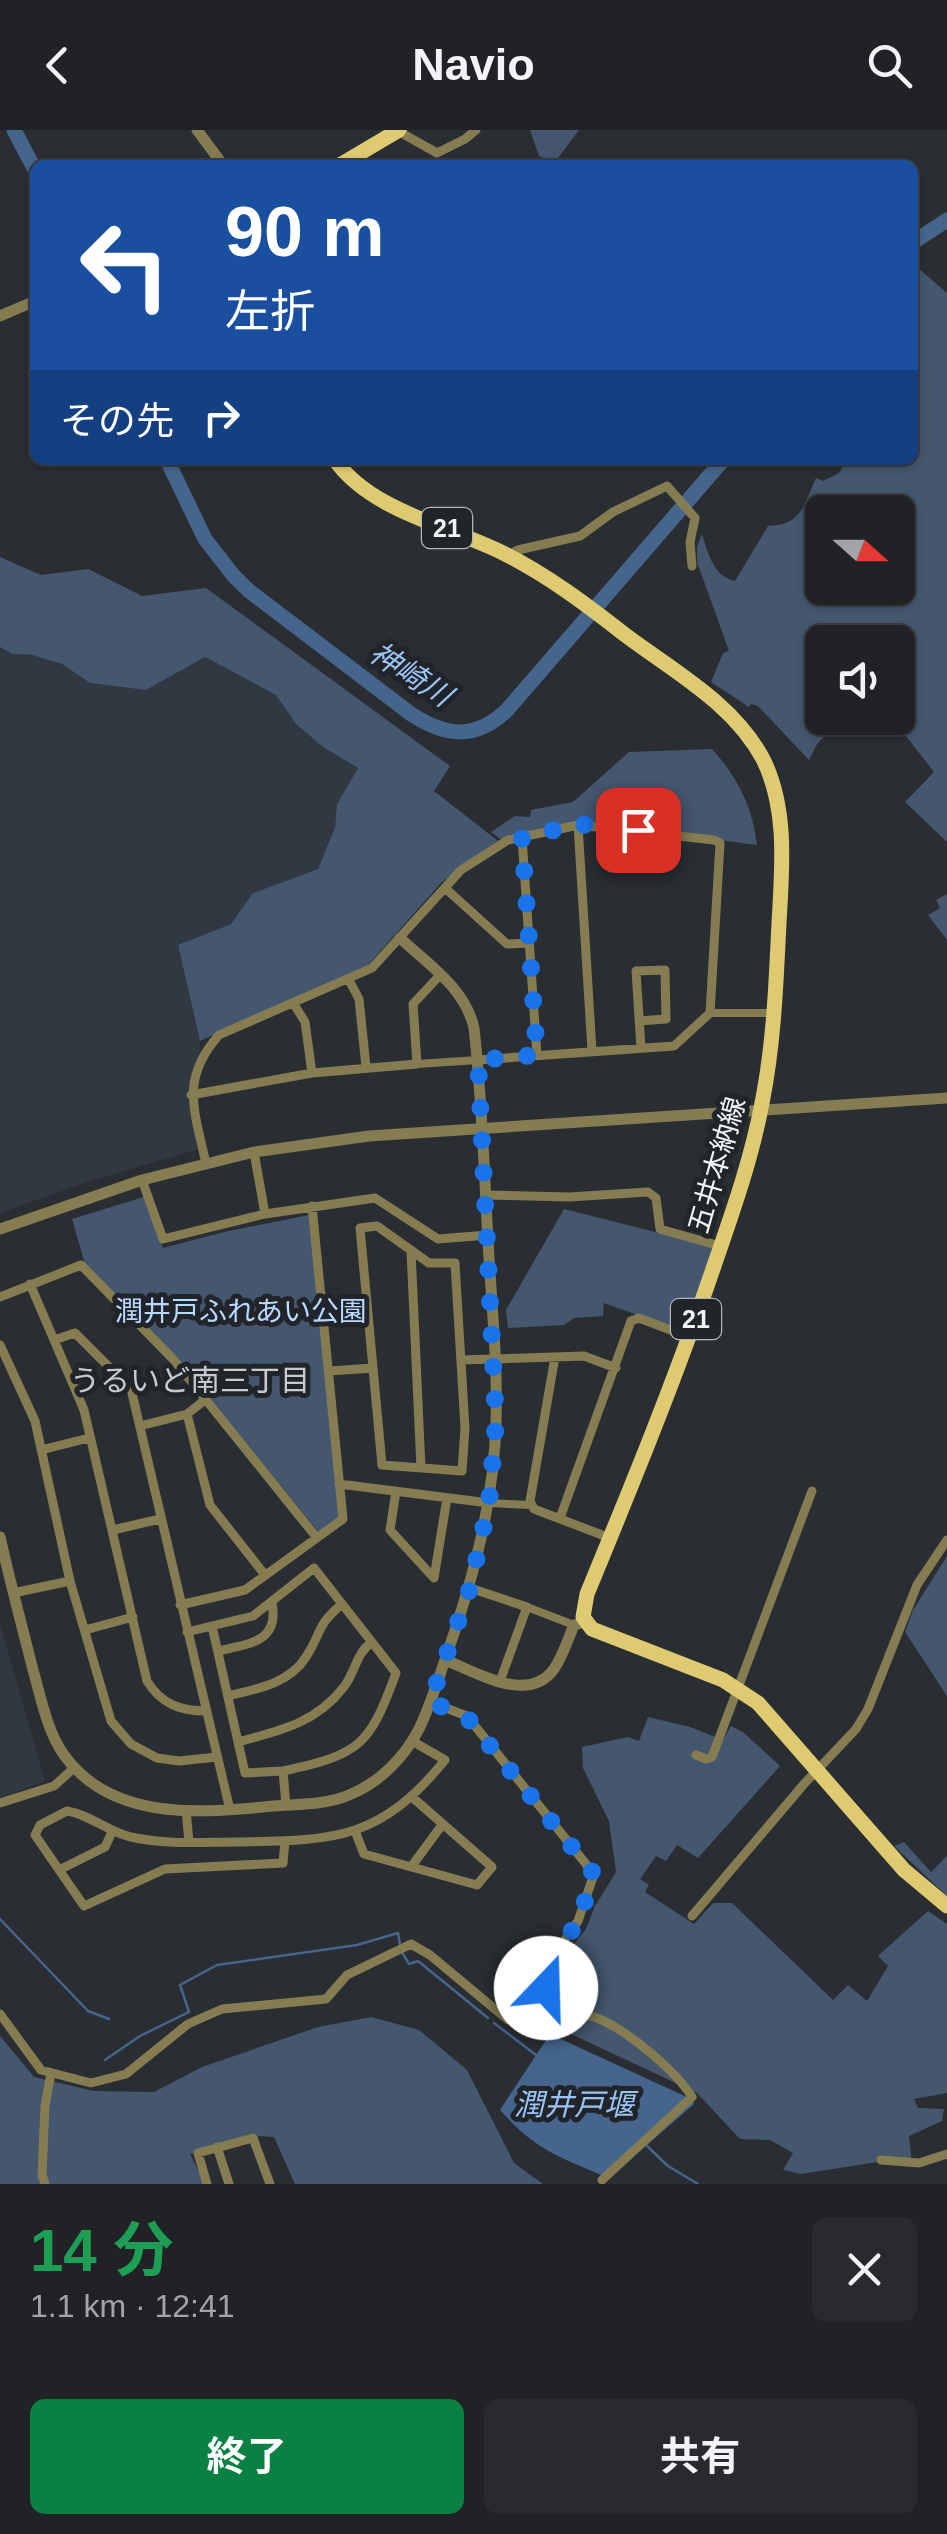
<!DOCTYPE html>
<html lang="ja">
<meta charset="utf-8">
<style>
body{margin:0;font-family:Helvetica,"Noto Sans JP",sans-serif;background:#282a2e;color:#f1f3f6;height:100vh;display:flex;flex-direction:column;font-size:38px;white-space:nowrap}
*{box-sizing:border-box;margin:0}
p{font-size:32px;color:#a2a4a7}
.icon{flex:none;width:55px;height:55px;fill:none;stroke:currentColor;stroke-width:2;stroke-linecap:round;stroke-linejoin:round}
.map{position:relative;height:2054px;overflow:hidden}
.drawer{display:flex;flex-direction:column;background:#202226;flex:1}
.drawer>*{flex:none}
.banner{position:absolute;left:30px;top:30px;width:888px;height:305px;border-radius:15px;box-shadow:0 2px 8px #0004,0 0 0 2px #3d3f43;background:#1a4fa0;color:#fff;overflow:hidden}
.needle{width:65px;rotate:111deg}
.tools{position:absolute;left:805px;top:365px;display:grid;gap:20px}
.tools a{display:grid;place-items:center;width:110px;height:110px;border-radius:15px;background:#202226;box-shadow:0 2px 8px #0004,0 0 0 2px #3d3f43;font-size:50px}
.pin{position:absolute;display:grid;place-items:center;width:85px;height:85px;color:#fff;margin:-42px;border-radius:20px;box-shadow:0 5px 15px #0006}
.me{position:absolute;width:110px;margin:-55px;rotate:21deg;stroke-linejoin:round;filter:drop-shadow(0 0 8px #0008)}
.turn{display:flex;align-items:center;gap:35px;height:210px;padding:0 30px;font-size:45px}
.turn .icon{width:130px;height:130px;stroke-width:2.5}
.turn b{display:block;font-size:70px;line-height:85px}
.then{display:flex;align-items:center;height:95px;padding:0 30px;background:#0003;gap:20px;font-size:38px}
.round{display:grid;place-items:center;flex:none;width:105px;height:105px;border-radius:15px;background:#282a2e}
.head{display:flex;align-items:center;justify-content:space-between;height:170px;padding:0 30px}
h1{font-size:60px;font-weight:700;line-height:75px;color:#1e9e55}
.primary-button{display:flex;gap:20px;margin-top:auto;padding:20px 30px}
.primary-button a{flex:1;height:115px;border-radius:15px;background:#0b8043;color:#fff;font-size:40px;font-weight:700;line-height:115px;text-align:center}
.primary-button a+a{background:#282a2e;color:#f1f3f6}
header{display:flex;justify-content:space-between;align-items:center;height:130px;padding:0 30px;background:#202226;font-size:45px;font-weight:700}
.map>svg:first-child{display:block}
.built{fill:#303842}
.green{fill:#44576e;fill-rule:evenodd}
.water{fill:#45658c}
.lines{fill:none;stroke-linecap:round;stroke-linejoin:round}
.stream{stroke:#45658c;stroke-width:2.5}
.river{stroke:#45658c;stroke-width:15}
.pedestrian{stroke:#857c52;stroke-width:8}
.minor{stroke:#857c52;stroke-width:9}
.tertiary{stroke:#857c52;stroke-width:11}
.primary{stroke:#deca70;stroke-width:15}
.route{stroke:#1a73e8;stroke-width:18;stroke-dasharray:0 32.4}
.labels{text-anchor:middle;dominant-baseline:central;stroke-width:10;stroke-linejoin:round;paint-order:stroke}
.shield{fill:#212429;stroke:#b3b6b9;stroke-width:2.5}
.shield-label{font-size:25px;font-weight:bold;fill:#f1f4f7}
.street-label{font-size:28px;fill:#f1f4f7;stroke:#212429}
.park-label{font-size:28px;fill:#bad9ff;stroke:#212429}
.water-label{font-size:30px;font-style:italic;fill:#9ac3f4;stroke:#212429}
.neighbourhood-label{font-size:30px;fill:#c6cbd1;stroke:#212429}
</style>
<header><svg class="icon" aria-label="back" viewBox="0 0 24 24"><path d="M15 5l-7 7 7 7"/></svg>Navio<svg class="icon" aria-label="search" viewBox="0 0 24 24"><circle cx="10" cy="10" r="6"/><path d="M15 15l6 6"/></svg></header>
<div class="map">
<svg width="947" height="2054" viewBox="0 0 947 2054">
<rect width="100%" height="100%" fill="#2a2e33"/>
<!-- built -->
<path class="built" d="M0,517L13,524L32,525L62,534L90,553L146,560L204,527L276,565L296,594L323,617L358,638L337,674L335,696L318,739L253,763L231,794L178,815L200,911L196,1020L90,1051L0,1083Z
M0,1494L45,1651L0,1668Z"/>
<!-- green -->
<path class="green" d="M530,0H579L555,32L539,26Z
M918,138L947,163V712L905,672L934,642L892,588H898V512H822V588H841L817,614L809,630L758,576L751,574L749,577L711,552L723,523L729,521L697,432V417L702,404C708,423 713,446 735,451L768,396C802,395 803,376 816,348L823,351L839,343L847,330H912V144ZM822,382H898V458H822Z
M0,427L41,445L88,439L142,466L206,458L450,636L434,661L498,711L442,752L367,836L200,911L178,815L231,794L253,763L318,739L335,697L337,674L358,638L323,617L296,594L276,565L205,527L146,560L90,553L62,534L32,525L12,524L0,517Z
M712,619C737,646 753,678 757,715L598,694L506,713L491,702L515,686L530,687L531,680L573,672L629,622Z
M947,764V810L928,785L940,778L936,770Z
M147,1066L163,1118L224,1102L309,1085L344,1389L321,1405L175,1226L85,1134L72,1089Z
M564,1079L715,1117L688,1199L683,1201L604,1173L603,1186L574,1188L564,1195L508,1198L506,1180Z
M947,1426V1566L905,1502L913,1480Z
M648,1587L690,1597L723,1610L731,1596L743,1602L780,1636L698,1728L677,1715L666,1731L656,1726L640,1749L649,1755L645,1762L694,1794L713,1773H732L833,1870L848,1855L867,1871L888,1836L878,1826L928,1781L947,1794V1963L914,1969L918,1978L944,1979L942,1991L909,2006L912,2034L884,2031L801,2044L783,2040L793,2023L770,2010L740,2009L697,1963L554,1896L575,1869L549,1846L586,1799L595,1776L616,1742L609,1691L583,1638L582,1617L628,1607L639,1611Z
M904,1712L931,1742L947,1726V1766L894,1716Z
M371,1887L419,1900L467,1940L514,2033L543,2054H295L274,2007L260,2006L190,2024L205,2054H0V1906L34,1947L94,1961L154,1962L202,1937L318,1897Z"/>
<!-- water -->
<path class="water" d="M550,1904L691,1969L694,1974L609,2048C561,2028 535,2020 500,1980Z"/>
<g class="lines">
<!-- stream -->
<path class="stream" d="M0,1789L88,1881L109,1889
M402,1822L409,1834L418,1831L488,1888
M494,1893L536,1925
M105,1930L140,1906L189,1882L180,1855L217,1835L357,1815L398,1803L400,1815
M646,2015L668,2036L698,2054"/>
<!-- river -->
<path class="river" d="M14,0L35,40
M912,113L947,90
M167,330L205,409L233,445L248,460L411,584C446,607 476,610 507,580L723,330"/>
<!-- pedestrian -->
<path class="pedestrian" d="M710,883H775
M417,934L478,930
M489,1373L531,1375
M527,1477L574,1495"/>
<!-- minor -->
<path class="minor" d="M398,1L437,23L465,9L476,0
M508,425L518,420L580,406L613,382L667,356L695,388L690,412L692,436
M578,695L592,921
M522,708L537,925
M445,758L507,814L529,813
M349,850L359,869L366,937
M294,874L305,892L312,943
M639,891L666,889L665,840L636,841L641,918
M191,965L312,943L417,934L413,874L440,845
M254,1022L265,1084
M206,1034C195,981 179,950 219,905L372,838L461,740L508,710L578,695L714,710L720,713L710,883L674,916L478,930
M142,1050L163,1109L265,1084L375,1068L438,1109L488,1105
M486,1065L569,1067L648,1062L656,1068L660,1099L720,1116
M377,1096L429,1133H455L465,1298L462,1341L382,1335L360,1098Z
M411,1121L421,1338
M30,1154L84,1280L147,1551C161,1574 180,1581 207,1581
M0,1167L81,1135L173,1229L317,1408
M54,1210L75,1203L131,1259L230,1680
M0,1215L35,1291L70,1451L111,1591L131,1614L157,1628L179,1631L217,1627
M555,1227L530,1371L534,1379L610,1408
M461,1230L584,1226L616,1238
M329,1241L373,1238
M187,1284L210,1375L265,1445
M140,1296L187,1284L205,1270
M41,1320L89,1308
M339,1354L489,1373
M396,1361L390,1400L434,1448L447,1368
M560,1388L631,1191L639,1188L689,1207
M113,1400L160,1389
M470,1458L527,1477L500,1551
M13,1463L70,1451
M180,1475L245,1460L343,1389L312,1076
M212,1496L245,1643L283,1641
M85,1500L133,1487
M187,1502L253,1486L314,1438L396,1543C369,1617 360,1624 283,1641L286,1675
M218,1521C247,1514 280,1513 272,1473
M228,1566C256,1559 289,1554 306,1527C323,1501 315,1497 342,1474
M238,1612C279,1601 316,1593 343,1558C356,1542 355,1524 372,1512
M696,1625L706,1629L712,1627L812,1361
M0,1673L54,1656L75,1637
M186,1680L189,1712
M355,1701L364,1724L477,1755L492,1737L412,1667
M285,1711L283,1733L165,1739L84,1776L35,1705L40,1695L67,1681C89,1684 108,1702 131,1707C167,1715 203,1712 239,1712C336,1710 380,1710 445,1630L412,1611
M411,1737L442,1695
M59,1740L105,1717L112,1702
M692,1786L804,1654L856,1599L868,1579L917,1455L947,1410
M548,1836L547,1869C561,1884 578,1881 597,1888C627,1900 675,1940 692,1967L602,2050
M0,1884L41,1940L91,1953L126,1944L188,1894L222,1879L326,1869L347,1845L411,1814L430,1825L508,1890L578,1791L594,1744L467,1586L430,1572
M217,2017L229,2054
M881,2030L919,2033L947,2024
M45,2054L42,2045L45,1976L51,1943
M207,2054L198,2023L253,2008L270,2054"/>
<!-- tertiary -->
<path class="tertiary" d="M197,0L223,35
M0,186L35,171
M0,1099L142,1050L254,1022L369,1006L947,968
M0,1407C10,1452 22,1496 33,1540C41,1568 47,1601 64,1625C112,1692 202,1683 274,1676C298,1674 326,1675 349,1665C379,1653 404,1628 419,1599C431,1574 439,1547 448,1521C474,1446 494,1371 496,1292C498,1232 491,1170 488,1110C484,1040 482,968 474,898C465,858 429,835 400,808
M445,1530C477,1542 528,1575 554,1539C563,1526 568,1509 574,1495L585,1492"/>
<!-- primary -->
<path class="primary" d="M340,35L399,0
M335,330C372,382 450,396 505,424C547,445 587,475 624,504C673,541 733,573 763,629C788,679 782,739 779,793C776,854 774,913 762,973C752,1027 733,1081 715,1133C677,1245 632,1355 587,1464L583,1487L592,1499L723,1550L758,1573L904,1740L947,1776"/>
</g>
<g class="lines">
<!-- route -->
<path class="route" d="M546,1858L548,1834L578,1792L594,1744L466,1586L430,1572L470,1458L489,1373L496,1292L478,930L537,925L522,708L578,694L638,700"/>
</g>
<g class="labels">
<!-- shield labels -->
<g class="shield">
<rect x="422" y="378" width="50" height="40" rx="8"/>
<rect x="671" y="1169" width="50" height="40" rx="8"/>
</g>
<g class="shield-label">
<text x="447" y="398">21</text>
<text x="696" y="1189">21</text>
</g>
<!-- street labels -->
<g class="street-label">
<text transform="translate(717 1035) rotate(-74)">五井本納線</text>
</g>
<!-- park labels -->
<g class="park-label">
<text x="241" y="1181">潤井戸ふれあい公園</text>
</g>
<!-- water labels -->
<g class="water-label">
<text transform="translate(411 544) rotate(33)">神崎川</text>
<text x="574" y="1974">潤井戸堰</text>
</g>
<!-- neighbourhood labels -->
<g class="neighbourhood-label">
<text x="190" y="1250">うるいど南三丁目</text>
</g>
</g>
</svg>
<div class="tools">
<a><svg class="needle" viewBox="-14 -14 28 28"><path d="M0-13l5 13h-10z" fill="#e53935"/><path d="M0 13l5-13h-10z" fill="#a2a4a7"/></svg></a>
<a><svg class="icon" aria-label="sound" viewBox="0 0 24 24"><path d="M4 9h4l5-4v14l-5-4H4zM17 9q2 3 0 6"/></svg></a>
</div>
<div class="pin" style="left:638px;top:700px;background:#d93025"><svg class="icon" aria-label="arrive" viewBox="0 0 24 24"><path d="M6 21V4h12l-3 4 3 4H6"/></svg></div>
<svg class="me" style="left:546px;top:1858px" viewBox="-20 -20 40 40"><circle r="19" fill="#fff"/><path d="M0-13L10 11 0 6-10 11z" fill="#1a73e8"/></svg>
<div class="banner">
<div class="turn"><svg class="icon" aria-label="left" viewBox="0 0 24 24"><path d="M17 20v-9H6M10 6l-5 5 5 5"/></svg><div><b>90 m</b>左折</div></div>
<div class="then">その先<svg class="icon" aria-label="right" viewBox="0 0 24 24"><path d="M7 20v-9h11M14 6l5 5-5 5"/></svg></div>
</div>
</div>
<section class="drawer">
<div class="head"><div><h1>14 分</h1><p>1.1 km · 12:41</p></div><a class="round"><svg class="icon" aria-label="close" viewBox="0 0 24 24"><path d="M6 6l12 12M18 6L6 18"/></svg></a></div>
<div class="primary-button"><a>終了</a><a>共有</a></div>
</section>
